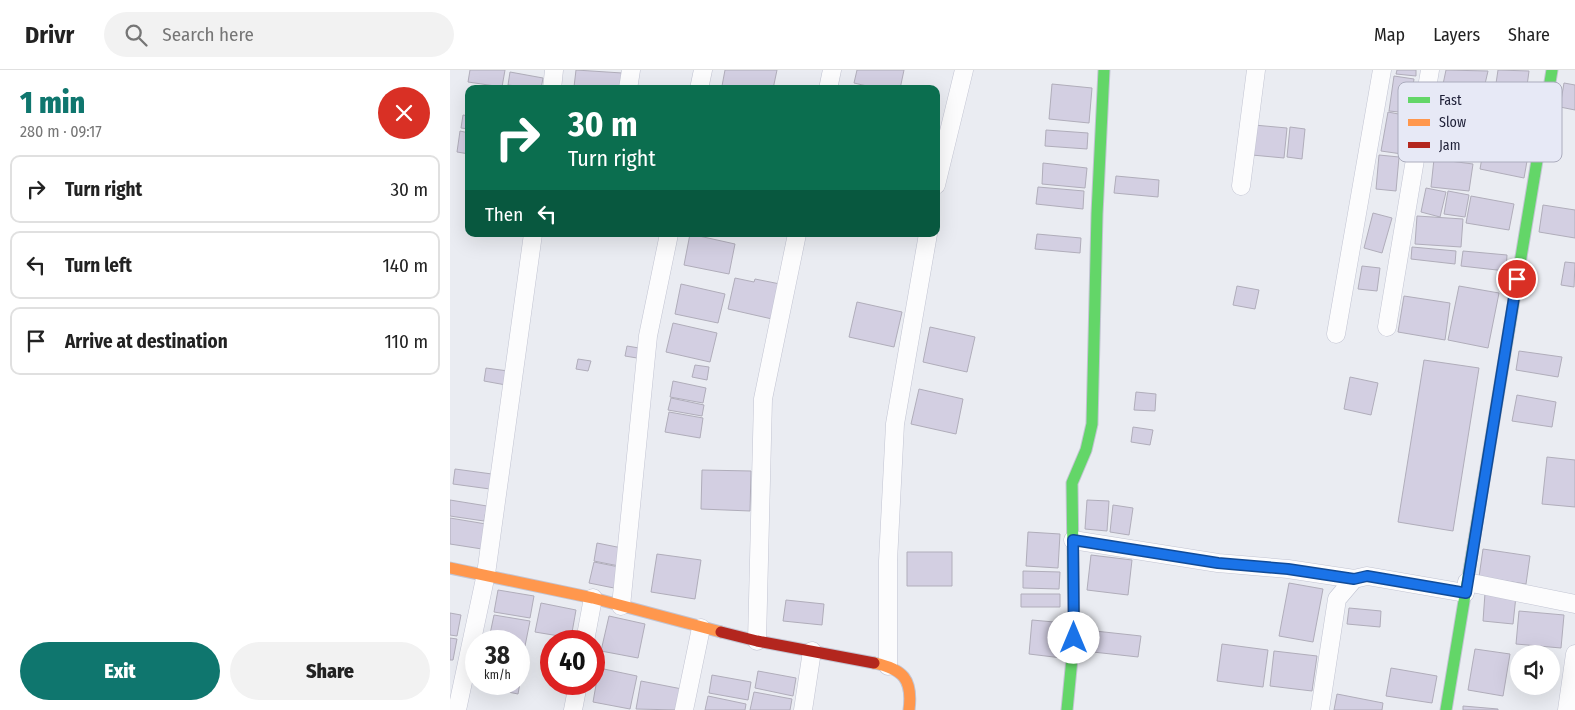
<!DOCTYPE html>
<meta charset="utf-8">
<style>
body{margin:0;font-family:"Fira Sans Condensed",sans-serif;background:#f2f2f2;color:#222;height:100vh;display:flex;flex-direction:column;font-size:19px;white-space:nowrap}
*{box-sizing:border-box;margin:0}
p{font-size:16px;color:#767676}
.icon{flex:none;width:28px;height:28px;fill:none;stroke:currentColor;stroke-width:2;stroke-linecap:round;stroke-linejoin:round}
.map{position:relative;flex:1;overflow:hidden}
.sheet{display:flex;flex-direction:column;background:#fff;width:450px}
.sheet>*{flex:none}
.hud{position:absolute;left:15px;top:15px;width:475px;height:152px;border-radius:10px;box-shadow:0 5px 20px #0002;background:#0b6e4f;color:#fff;overflow:hidden}
.controls{position:absolute;left:1060px;top:575px;display:grid;gap:10px}
.controls a{display:grid;place-items:center;width:50px;height:50px;border-radius:50%;background:#fff;box-shadow:0 5px 20px #0002;font-size:25px}
.speed{position:absolute;left:15px;top:560px;display:flex;gap:10px;font-size:25px;font-weight:700;text-align:center}
.speed>*{display:grid;place-content:center;width:65px;height:65px;border-radius:50%;background:#fff;box-shadow:0 5px 20px #0002;line-height:1}
.speed small{font-size:12px;font-weight:400}
.speed .limit{border:8px solid #d22;background:#fff;color:#111}
.pin{position:absolute;display:grid;place-items:center;width:42px;height:42px;color:#fff;margin:-21px;border:2px solid #fff;border-radius:50%;box-shadow:0 1px 5px #0007}
.me{position:absolute;width:55px;margin:-28px;rotate:0deg;stroke-linejoin:round;filter:drop-shadow(0 0 4px #0008)}
.turn{display:flex;align-items:center;gap:18px;height:105px;padding:0 20px;font-size:22px}
.turn .icon{width:65px;height:65px;stroke-width:2.5}
.turn b{display:block;font-size:35px;line-height:42px}
.then{display:flex;align-items:center;height:48px;padding:0 20px;background:#0003;gap:10px;font-size:19px}
.round{display:grid;place-items:center;flex:none;width:52px;height:52px;border-radius:26px;background:#f2f2f2}
.head{display:flex;align-items:center;justify-content:space-between;height:85px;padding:0 20px}
h1{font-size:30px;font-weight:800;line-height:38px;color:#0f766e}
.cta{display:flex;gap:10px;margin-top:auto;padding:10px 20px}
.cta a{flex:1;height:58px;border-radius:30px;background:#0f766e;color:#fff;font-size:20px;font-weight:800;line-height:58px;text-align:center}
.cta a+a{background:#f2f2f2;color:#222}
ul{padding:0;list-style:none}
li{display:flex;align-items:center;gap:15px;height:68px;margin:0 10px 8px;padding:0 10px;border:2px solid #e0e0e0;border-radius:10px}
li div{flex:1}
li b{display:block;font-size:19px}
li em{font-style:normal}
header{display:flex;align-items:center;gap:30px;box-sizing:border-box;height:70px;padding:0 25px;background:#fff;border-bottom:1px solid #e0e0e0}
header strong{font-size:24px}
nav{display:flex;gap:28px;margin-inline-start:auto;font-size:18px}
.search{width:350px;height:45px;background:#f2f2f2;display:flex;align-items:center;gap:12px;box-sizing:border-box;padding:0 18px;border-radius:28px;color:#767676;font-size:19px}
main{display:flex;flex:1;min-height:0}
.map>svg:first-child{display:block}
.building{fill:#d3cfe2;stroke:#b0adba}
.lines{fill:none;stroke-linecap:round;stroke-linejoin:round}
.street-casing{stroke:#c2c4d2;stroke-width:19}
.fast-casing{stroke:#c2c4d2;stroke-width:13}
.slow-casing{stroke:#c2c4d2;stroke-width:13}
.jam-casing{stroke:#c2c4d2;stroke-width:13}
.street{stroke:#fcfcfd;stroke-width:18}
.fast{stroke:#63d668;stroke-width:11}
.slow{stroke:#ff974d;stroke-width:11}
.jam{stroke:#b3261e;stroke-width:11}
.route-casing{stroke:#114b97;stroke-width:12}
.route{stroke:#1a73e8;stroke-width:9}
.key{fill:#e7e9f6;stroke:#abacbd;stroke-width:1}
.key-label{font-size:14px;fill:#1e1f37}
</style>
<header>
<strong>Drivr</strong>
<div class="search"><svg class="icon" aria-label="search" viewBox="0 0 24 24"><circle cx="10" cy="10" r="6"/><path d="M15 15l6 6"/></svg>Search here</div>
<nav><a>Map</a><a>Layers</a><a>Share</a></nav>
</header>
<main>
<section class="sheet">
<div class="head"><div><h1>1 min</h1><p>280 m · 09:17</p></div><a class="round" style="background:#d93025;color:#fff"><svg class="icon" aria-label="close" viewBox="0 0 24 24"><path d="M6 6l12 12M18 6L6 18"/></svg></a></div>
<ul>
<li><svg class="icon" aria-label="right" viewBox="0 0 24 24"><path d="M7 20v-9h11M14 6l5 5-5 5"/></svg><div><b>Turn right</b></div><em>30 m</em></li>
<li><svg class="icon" aria-label="left" viewBox="0 0 24 24"><path d="M17 20v-9H6M10 6l-5 5 5 5"/></svg><div><b>Turn left</b></div><em>140 m</em></li>
<li><svg class="icon" aria-label="arrive" viewBox="0 0 24 24"><path d="M6 21V4h12l-3 4 3 4H6"/></svg><div><b>Arrive at destination</b></div><em>110 m</em></li>
</ul>
<div class="cta"><a>Exit</a><a>Share</a></div>
</section>
<div class="map">
<svg width="1125" height="640" viewBox="0 0 1125 640">
<rect width="100%" height="100%" fill="#eaecf2"/>
<!-- building -->
<path class="building" d="M20,0H55L52,17L18,12Z
M126,0L172,3L170,19L124,17Z
M275,0H327L323,19H286L272,16Z
M407,0H454L450,19H430L404,13Z
M947,0H966V6L946,4Z
M996,0L1038,1L1032,27L992,19Z
M1048,0L1079,1L1075,31L1044,27Z
M60,2L93,8L91,19L58,15Z
M944,6L964,9L959,43L939,41Z
M1114,13L1125,15V40L1110,37Z
M602,14L642,18L639,53L599,49Z
M938,42L959,46L952,84L931,81Z
M13,45L19,46V59L11,58Z
M804,55L837,58L834,88L802,85Z
M840,57L855,59L852,89L837,87Z
M596,60L638,63L637,79L595,76Z
M10,61L19,63V84L7,82Z
M1033,82L1077,91L1074,108L1030,99Z
M929,85L949,87L946,121L926,119Z
M984,89L1023,94L1019,121L981,117Z
M593,93L637,98L635,118L592,114Z
M666,106L709,110L708,127L664,123Z
M588,117L634,121L633,139L586,134Z
M976,118L996,122L990,147L971,142Z
M998,121L1019,125L1015,147L994,144Z
M1021,126L1064,134L1059,160L1016,153Z
M1093,135L1125,140V168L1089,162Z
M923,143L942,148L932,183L914,178Z
M967,146L1013,149L1011,177L965,174Z
M240,164L285,174L279,204L234,195Z
M587,164L631,168L630,183L585,179Z
M962,177L1006,181L1005,194L961,189Z
M1013,181L1057,185L1056,201L1011,196Z
M1115,192L1125,193L1124,217L1111,215Z
M912,196L930,198L927,221L908,219Z
M285,208L304,212L305,209L330,214L322,249L278,239Z
M231,214L275,224L268,253L225,244Z
M787,216L809,220L805,239L783,235Z
M1009,216L1049,223L1038,278L998,270Z
M954,226L1000,233L995,270L948,262Z
M407,232L452,242L444,277L399,267Z
M223,253L267,263L260,292L216,282Z
M480,257L525,267L517,302L473,292Z
M177,276L189,278L187,288L175,286Z
M1069,281L1112,287L1108,307L1066,300Z
M128,289L141,291L138,301L126,299Z
M974,290L1029,298L1003,461L948,452Z
M245,295L259,297L257,310L242,307Z
M36,298L58,301L56,315L34,311Z
M900,307L928,313L921,345L894,339Z
M223,311L256,318L253,333L220,327Z
M469,319L513,329L506,364L461,354Z
M686,322L706,324L705,341L684,340Z
M1067,325L1106,332L1102,357L1062,351Z
M221,328L254,335L252,346L218,340Z
M219,342L253,348L250,368L215,362Z
M683,357L703,360L700,375L681,372Z
M1097,387L1125,390V437L1092,434Z
M5,399L42,404L40,419L3,414Z
M252,400L301,401L300,441L251,439Z
M0,430L37,436L34,451L0,446Z
M637,430L659,431L657,461L635,459Z
M663,435L683,438L679,465L660,462Z
M0,448L36,454L32,479L0,474Z
M578,462L610,464L608,498L576,496Z
M147,473L172,478L169,496L144,491Z
M1033,479L1080,486L1076,514L1029,507Z
M457,482H502V516H457Z
M207,484L251,490L245,529L201,522Z
M641,485L682,490L678,525L637,520Z
M144,492L169,497L164,518L139,513Z
M573,501L610,502L609,519L573,518Z
M839,513L873,519L863,572L829,566Z
M48,520L84,526L80,548L44,542Z
M1035,523L1066,526L1063,554L1033,551Z
M571,524H610V537H571Z
M336,530L374,534L372,555L333,551Z
M91,533L126,540L121,568L85,562Z
M899,538L931,541L930,557L897,554Z
M1069,541L1114,545L1111,578L1066,574Z
M0,543L11,545L7,566L0,565Z
M44,545L80,551L75,576L69,575V571L39,569Z
M159,546L195,554L188,588L151,581Z
M582,550L615,553L612,588L579,584Z
M645,561L691,566L688,587L643,582Z
M0,568L7,569L3,590H0Z
M772,574L818,580L813,617L767,611Z
M1025,579L1060,584L1053,626L1018,620Z
M824,581L867,586L862,621L820,616Z
M149,598L187,606L180,639L143,632Z
M941,598L987,606L982,633L936,626Z
M308,601L346,608L343,626L305,618Z
M69,602H72L68,624L33,617L34,614H69Z
M262,605L301,612L298,630L259,623Z
M191,611L232,619L228,640L186,639Z
M304,622L342,629L340,640H300Z
M887,624L933,633L932,640H884Z
M258,626L296,634L295,640H255Z
M1013,636L1048,639V640H1013Z"/>
<g class="lines">
<!-- street casing -->
<g class="street-casing">
<path id="street" d="M102,19L104,0
M178,19L181,0
M249,19L253,0
M378,19L382,0
M486,115L514,0
M791,116L806,0
M937,257L980,0
M886,264L932,0
M623,470L768,493L838,499L904,509
M1017,512L1125,534
M171,536L198,266L219,164
M135,571L143,528
M307,571L313,329L347,164
M438,596V491L445,354L478,164
M7,640L36,504L83,164
M123,640L128,614
M234,640L251,558
M353,640L362,581
M870,640L887,529L904,509L917,506L1015,523
M1117,640L1125,584"/>
</g>
<!-- fast casing -->
<g class="fast-casing">
<path id="fast" d="M617,640L624,568L622,413L636,380L642,354L647,144L654,0
M996,640L1102,0"/>
</g>
<!-- slow casing -->
<g class="slow-casing">
<path id="slow" d="M0,498L143,528L271,562
M424,593C453,599 463,609 459,640"/>
</g>
<!-- jam casing -->
<g class="jam-casing">
<path id="jam" d="M271,562L307,571L424,593"/>
</g>
<!-- street -->
<use href="#street" class="street"/>
<!-- fast -->
<use href="#fast" class="fast"/>
<!-- slow -->
<use href="#slow" class="slow"/>
<!-- jam -->
<use href="#jam" class="jam"/>
</g>
<g class="lines">
<!-- route casing -->
<g class="route-casing">
<path id="route" d="M624,568L623,470L768,493L838,499L904,509L917,506L1016,523L1067,209"/>
</g>
<!-- route -->
<use href="#route" class="route"/>
</g>
<!-- legend -->
<rect x="948" y="12" width="164" height="80" rx="8" class="key"/>
<rect x="958" y="27" width="22" height="6" fill="#63d668"/>
<rect x="958" y="49" width="22" height="7" fill="#ff974d"/>
<rect x="958" y="72" width="22" height="6" fill="#b3261e"/>
<g class="key-label">
<text x="989" y="35">Fast</text>
<text x="989" y="57">Slow</text>
<text x="989" y="80">Jam</text>
</g>
</svg>
<div class="controls">
<a><svg class="icon" aria-label="sound" viewBox="0 0 24 24"><path d="M4 9h4l5-4v14l-5-4H4zM17 9q2 3 0 6"/></svg></a>
</div>
<div class="speed"><div>38<small>km/h</small></div><div class="limit">40</div></div>
<div class="pin" style="left:1067px;top:209px;background:#d93025"><svg class="icon" aria-label="arrive" viewBox="0 0 24 24"><path d="M6 21V4h12l-3 4 3 4H6"/></svg></div>
<svg class="me" style="left:624px;top:568px" viewBox="-20 -20 40 40"><circle r="19" fill="#fff"/><path d="M0-13L10 11 0 6-10 11z" fill="#1a73e8"/></svg>
<div class="hud">
<div class="turn"><svg class="icon" aria-label="right" viewBox="0 0 24 24"><path d="M7 20v-9h11M14 6l5 5-5 5"/></svg><div><b>30 m</b>Turn right</div></div>
<div class="then">Then<svg class="icon" aria-label="left" viewBox="0 0 24 24"><path d="M17 20v-9H6M10 6l-5 5 5 5"/></svg></div>
</div>
</div>
</main>
